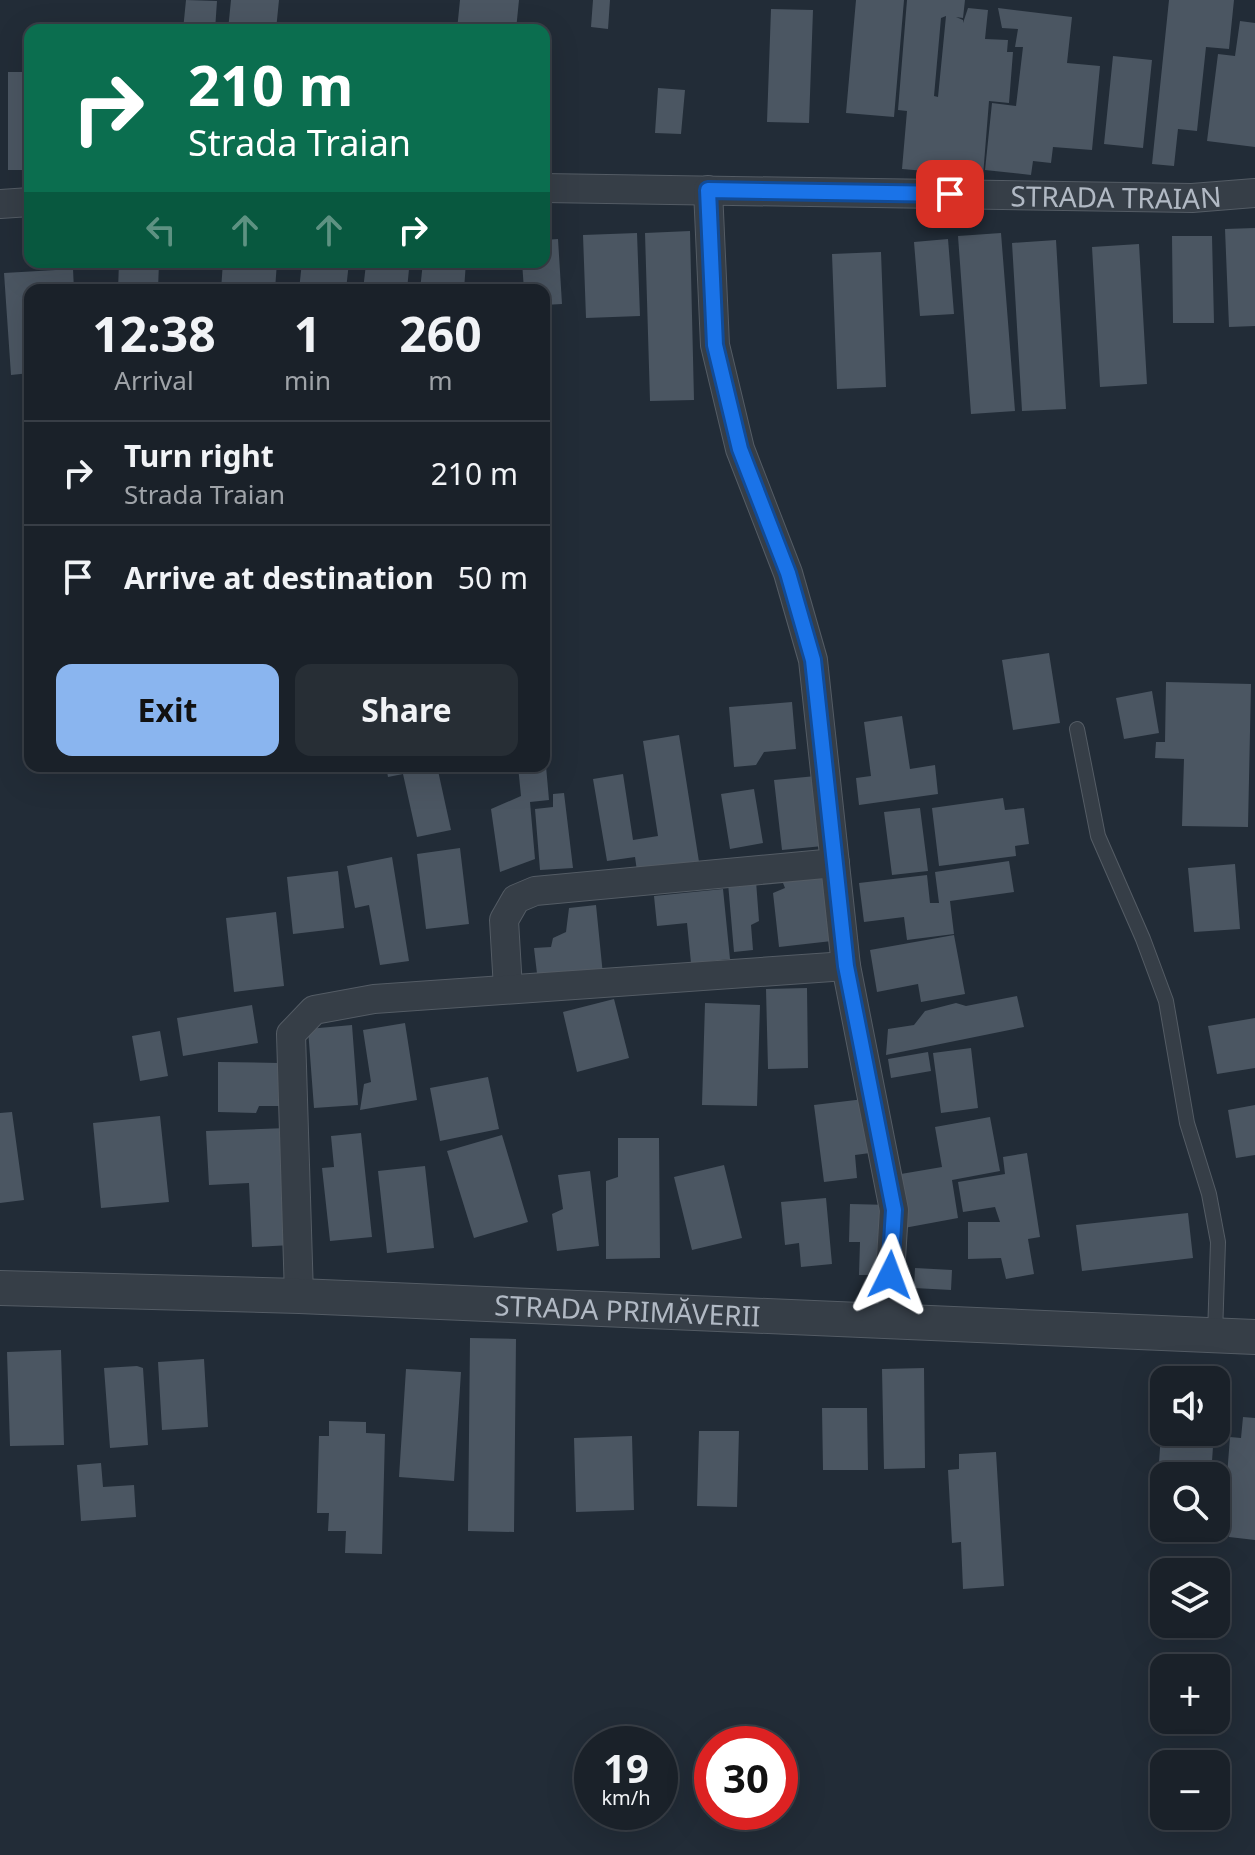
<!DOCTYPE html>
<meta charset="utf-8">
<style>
body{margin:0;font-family:"Noto Sans",sans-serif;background:#272e35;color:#f1f3f6;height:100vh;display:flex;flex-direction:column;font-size:30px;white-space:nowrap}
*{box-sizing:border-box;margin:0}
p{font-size:26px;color:#9fa3a8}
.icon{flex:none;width:44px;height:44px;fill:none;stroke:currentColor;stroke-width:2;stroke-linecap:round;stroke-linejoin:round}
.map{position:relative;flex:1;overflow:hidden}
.sheet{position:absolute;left:24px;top:284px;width:526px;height:488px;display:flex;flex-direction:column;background:#1a2129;border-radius:16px;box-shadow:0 8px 32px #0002,0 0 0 2px #383e46}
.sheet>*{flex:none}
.banner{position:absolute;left:24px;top:24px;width:526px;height:244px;border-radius:16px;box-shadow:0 8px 32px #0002,0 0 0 2px #383e46;background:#0b6e4f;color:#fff;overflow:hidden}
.buttons{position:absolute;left:1150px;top:1366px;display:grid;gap:16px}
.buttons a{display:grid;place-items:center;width:80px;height:80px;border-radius:16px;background:#1a2129;box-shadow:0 8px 32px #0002,0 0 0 2px #383e46;font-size:40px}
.speed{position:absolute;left:574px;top:1726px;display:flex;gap:16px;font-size:40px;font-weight:700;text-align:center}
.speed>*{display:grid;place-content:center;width:104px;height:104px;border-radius:50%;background:#1a2129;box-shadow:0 8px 32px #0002,0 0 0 2px #383e46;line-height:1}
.speed small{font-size:20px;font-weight:400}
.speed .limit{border:12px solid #d22;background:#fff;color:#111}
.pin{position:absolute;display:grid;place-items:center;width:68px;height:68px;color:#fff;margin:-34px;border-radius:16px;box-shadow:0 4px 12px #0006}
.me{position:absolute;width:88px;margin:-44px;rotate:3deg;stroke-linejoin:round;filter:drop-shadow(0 0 6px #0008)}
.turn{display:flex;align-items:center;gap:28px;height:168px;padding:0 32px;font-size:36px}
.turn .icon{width:104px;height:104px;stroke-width:2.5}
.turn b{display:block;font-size:56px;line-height:68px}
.lanes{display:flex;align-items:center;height:76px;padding:0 32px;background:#0003;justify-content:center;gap:40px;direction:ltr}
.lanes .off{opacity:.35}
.eta{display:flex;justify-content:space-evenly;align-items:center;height:136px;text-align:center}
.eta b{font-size:48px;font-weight:700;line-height:56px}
.primary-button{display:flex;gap:16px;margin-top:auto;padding:16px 32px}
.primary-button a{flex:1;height:92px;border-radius:16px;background:#8ab5ef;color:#111;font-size:32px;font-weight:700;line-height:92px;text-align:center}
.primary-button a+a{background:#272e35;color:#f1f3f6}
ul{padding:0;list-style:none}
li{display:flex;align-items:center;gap:24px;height:104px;padding:0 32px;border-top:2px solid #383e46}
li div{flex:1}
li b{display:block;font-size:30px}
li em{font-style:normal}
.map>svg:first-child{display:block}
.building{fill:#4b5662;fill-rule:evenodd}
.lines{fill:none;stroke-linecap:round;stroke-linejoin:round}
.service-casing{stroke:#545c65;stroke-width:16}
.minor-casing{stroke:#545c65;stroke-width:30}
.tertiary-casing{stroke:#545c65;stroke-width:36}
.service{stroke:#363e47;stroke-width:14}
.minor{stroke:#363e47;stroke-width:28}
.tertiary{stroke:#363e47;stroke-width:34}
.route-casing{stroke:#114b97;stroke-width:20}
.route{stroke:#1a73e8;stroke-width:14}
.labels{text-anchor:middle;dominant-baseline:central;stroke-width:6;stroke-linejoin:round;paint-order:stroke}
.street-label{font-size:28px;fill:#b1b9c4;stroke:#1b232c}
</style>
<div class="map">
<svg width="1255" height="1855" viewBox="0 0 1255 1855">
<rect width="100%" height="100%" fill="#222c37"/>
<!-- building -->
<path class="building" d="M186,0L217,1L215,30H183Z
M231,0H279L276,30H228Z
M460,0H519L516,30H457Z
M593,0H610L608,29L591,27Z
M856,0H904L894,117L846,113Z
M907,0H965L963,18L956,17L963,20V23L968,8L988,10L985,39L1008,40L1007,52H1013L1009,103L989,101L983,176L902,169L907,111L898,110ZM946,16L938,97L934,96L941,18Z
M1169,0H1234L1229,49L1206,47L1197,131L1178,129L1174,166L1152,164Z
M998,8L1072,17L1067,63L1100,66L1092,150L1053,147L1051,163L1033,161L1031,175L985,170L992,103L1016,106L1023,47H1015L1018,29L1002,28Z
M771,9L813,10L809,123L767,122Z
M1240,21L1255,23V147L1207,141L1218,54L1235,56Z
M86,23L144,25V30H86Z
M1113,56L1152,60L1143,148L1104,144Z
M8,72H30V170H8Z
M658,88L685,90L681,134L655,133Z
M1255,228V326L1229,327L1225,229Z
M690,231L694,400L650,401L645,233Z
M637,233L640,316L586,318L583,235Z
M1001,233L1015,411L971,414L958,236Z
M1172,236H1212L1214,323H1173Z
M558,239L562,304L544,305V290H524L522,262H544V240Z
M948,239L954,314L920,316L914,242Z
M1056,240L1066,409L1022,411L1012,243Z
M1139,244L1147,384L1100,387L1092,247Z
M881,252L886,387L837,389L832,254Z
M119,262H159L158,290H118Z
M223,262H277L275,290H221Z
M302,262H349L346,290H299Z
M423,262H466L464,290H420Z
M366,264L409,269L407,290H363Z
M73,269L74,290H30V373L11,375L4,273Z
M1049,653L1060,723L1013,730L1002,660Z
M1166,682L1251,684L1248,827L1182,826L1184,759L1155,758L1156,742H1165Z
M1152,691L1159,733L1124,739L1116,698Z
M792,702L796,749L764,752L756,765L734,767L729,707Z
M902,716L910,769L935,765L938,794L859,805L856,778L871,776L864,722Z
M679,735L700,868L638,878L635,857L607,861L593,779L623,774L633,840L658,836L643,741Z
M386,766H437L451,830L417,837L403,774L388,777Z
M518,766H546L549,800L530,802L535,859L500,872L491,809L521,796Z
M816,776L823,846L782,850L774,780Z
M754,789L763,843L730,849L721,794Z
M564,793L573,868L540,870L535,809L553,807V794Z
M1003,798L1005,810L1024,808L1029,844L1015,846L1016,856L939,866L932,808Z
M920,808L928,871L892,875L884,812Z
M460,848L469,924L426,929L417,854Z
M392,857L409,961L380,965L369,905L355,908L347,866Z
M1009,861L1014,892L950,901L954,934L907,940L904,917L864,922L859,883L927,875L930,903H939L935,872Z
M1235,864L1240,929L1194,932L1188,868Z
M338,871L344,928L293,934L287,877Z
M825,873L832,941L779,947L773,893L785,888L781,878Z
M756,881L759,921L751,925L753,950L734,952L728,883Z
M723,889L730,959L691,963L687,923L657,926L654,896Z
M596,905L603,975L538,982L534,948L551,947L553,938L566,932L569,908Z
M276,912L284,986L234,992L226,918Z
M954,935L965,994L921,1002L918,984L877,992L870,950Z
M807,988L808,1068L768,1069L766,989Z
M1017,996L1024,1027L886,1055L888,1029L914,1025L925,1011L956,1003L966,1006Z
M614,999L629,1058L577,1072L563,1012Z
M705,1003L760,1005L757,1106L702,1105Z
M252,1005L258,1043L183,1056L177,1018Z
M1255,1018V1068L1217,1074L1208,1026Z
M405,1023L417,1100L360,1110L364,1084L371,1082L363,1030Z
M352,1025L358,1105L314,1108L308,1029Z
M160,1031L168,1076L140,1081L132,1036Z
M971,1048L978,1108L941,1113L933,1053Z
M928,1052L931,1071L891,1078L888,1059Z
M218,1062L279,1063V1106H259L256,1113L218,1112Z
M488,1077L499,1129L440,1141L430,1088Z
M864,1099L870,1153L855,1155L857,1178L824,1182L814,1105Z
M1255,1105V1155L1236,1158L1228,1110Z
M12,1112L24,1200L0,1203V1113Z
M160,1116L169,1202L101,1208L93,1123Z
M990,1117L1000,1171L952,1180L958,1218L904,1228L895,1175L942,1167L935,1127Z
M287,1128L292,1245L252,1247L249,1183L209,1185L206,1131Z
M361,1133L372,1237L330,1241L322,1168L334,1167L331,1136Z
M502,1135L528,1222L474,1238L447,1151Z
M618,1138H659L660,1258L606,1259V1181L618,1177Z
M1027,1153L1040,1237L1028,1239L1034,1274L1006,1279L1001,1258L968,1259V1222H1000L995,1207L963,1212L958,1182L1005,1174L1003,1157Z
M724,1165L742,1238L692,1250L674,1177Z
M425,1166L434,1248L387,1253L378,1171Z
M590,1171L599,1246L557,1251L552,1214L563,1209L558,1175Z
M826,1198L832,1264L801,1267L799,1243L785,1245L781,1202Z
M850,1204L891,1205L890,1275H859L860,1242H849Z
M1188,1213L1193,1258L1082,1271L1076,1225Z
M915,1268L952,1270L951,1290L914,1288Z
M470,1338L516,1339L514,1532L468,1531Z
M61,1350L64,1445L10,1446L7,1352Z
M204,1359L208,1427L162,1430L158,1362Z
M137,1366L143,1368L148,1445L110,1448L104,1368Z
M924,1368L925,1468L884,1469L882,1369Z
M406,1369L461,1372L454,1481L399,1477Z
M822,1408H867L868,1470H823Z
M1243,1417L1255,1418V1540L1229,1537L1231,1506L1225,1502L1230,1437L1241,1438Z
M1162,1419L1164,1432H1214L1211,1476H1164V1521H1155Z
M329,1421L366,1422V1433L385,1434L382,1554L345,1553L346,1531H328L329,1513H317L319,1436H329Z
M699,1431H739L737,1507L697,1506Z
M632,1436L634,1510L576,1512L574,1438Z
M996,1452L1004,1586L963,1589L961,1542L952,1543L948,1470L959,1469V1454Z
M101,1463L103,1487L134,1485L136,1517L81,1521L77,1465Z
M1171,1528H1207L1206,1542L1170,1539Z"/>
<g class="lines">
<!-- service casing -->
<g class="service-casing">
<path id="service" d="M1077,729L1098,836L1143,939L1166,1001L1187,1123L1209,1194L1218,1242L1215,1335"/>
</g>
<!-- minor casing -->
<g class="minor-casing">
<g id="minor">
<path id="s1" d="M544,188L1192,198L1255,193"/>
<path d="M708,190L715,345L740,449L788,573L813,660L846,966L894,1210L890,1275L894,1322"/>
<path d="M0,204L30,202"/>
<path d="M508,989L504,920L516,899L535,891L835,863"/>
<path d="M299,1296L291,1034L314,1010L374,999L846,966"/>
</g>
</g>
<!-- tertiary casing -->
<g class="tertiary-casing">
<g id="tertiary">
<path id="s2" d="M0,1288L299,1296L1255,1337"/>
</g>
</g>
<!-- service -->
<use href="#service" class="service"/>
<!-- minor -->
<use href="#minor" class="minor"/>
<!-- tertiary -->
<use href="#tertiary" class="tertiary"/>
</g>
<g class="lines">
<!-- route casing -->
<g class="route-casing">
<path id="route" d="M890,1275L894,1210L846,966L813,660L788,573L740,449L715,345L708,190L950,194"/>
</g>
<!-- route -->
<use href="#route" class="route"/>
</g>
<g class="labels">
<!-- street labels -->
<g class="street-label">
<text stroke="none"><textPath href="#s1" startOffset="572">STRADA TRAIAN</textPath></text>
<text stroke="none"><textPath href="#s2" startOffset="628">STRADA PRIMĂVERII</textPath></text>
</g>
</g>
</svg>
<div class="buttons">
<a><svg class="icon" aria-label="sound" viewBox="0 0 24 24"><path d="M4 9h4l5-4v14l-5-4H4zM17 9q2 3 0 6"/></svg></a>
<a><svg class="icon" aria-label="search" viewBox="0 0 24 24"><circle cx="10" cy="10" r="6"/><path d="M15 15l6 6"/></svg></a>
<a><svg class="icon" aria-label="layers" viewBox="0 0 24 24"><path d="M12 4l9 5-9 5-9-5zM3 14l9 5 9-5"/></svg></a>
<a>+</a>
<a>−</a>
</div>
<div class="speed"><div>19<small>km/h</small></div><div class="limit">30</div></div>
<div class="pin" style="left:950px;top:194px;background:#d93025"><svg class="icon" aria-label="arrive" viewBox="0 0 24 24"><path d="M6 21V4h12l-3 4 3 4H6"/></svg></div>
<svg class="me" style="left:890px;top:1275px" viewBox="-20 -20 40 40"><path d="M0-17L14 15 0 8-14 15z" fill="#1a73e8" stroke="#fff" stroke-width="4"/></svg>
<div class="banner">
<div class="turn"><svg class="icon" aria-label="right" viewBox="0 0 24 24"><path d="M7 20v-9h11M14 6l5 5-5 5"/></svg><div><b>210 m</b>Strada Traian</div></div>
<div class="lanes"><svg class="icon off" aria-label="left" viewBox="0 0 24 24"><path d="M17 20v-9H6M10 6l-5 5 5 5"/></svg><svg class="icon off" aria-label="ahead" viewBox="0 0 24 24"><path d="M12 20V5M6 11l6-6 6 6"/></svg><svg class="icon off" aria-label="ahead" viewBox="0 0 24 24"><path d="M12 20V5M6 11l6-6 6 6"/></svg><svg class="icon" aria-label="right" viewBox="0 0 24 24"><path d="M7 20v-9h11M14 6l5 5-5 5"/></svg></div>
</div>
<section class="sheet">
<div class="eta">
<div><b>12:38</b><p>Arrival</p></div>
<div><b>1</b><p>min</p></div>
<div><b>260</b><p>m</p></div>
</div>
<ul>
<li><svg class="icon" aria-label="right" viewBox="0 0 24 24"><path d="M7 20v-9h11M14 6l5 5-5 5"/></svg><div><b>Turn right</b><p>Strada Traian</p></div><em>210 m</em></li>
<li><svg class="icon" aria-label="arrive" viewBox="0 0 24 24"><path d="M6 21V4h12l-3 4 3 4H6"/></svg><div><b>Arrive at destination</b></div><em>50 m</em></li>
</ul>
<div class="primary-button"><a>Exit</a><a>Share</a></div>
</section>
</div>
